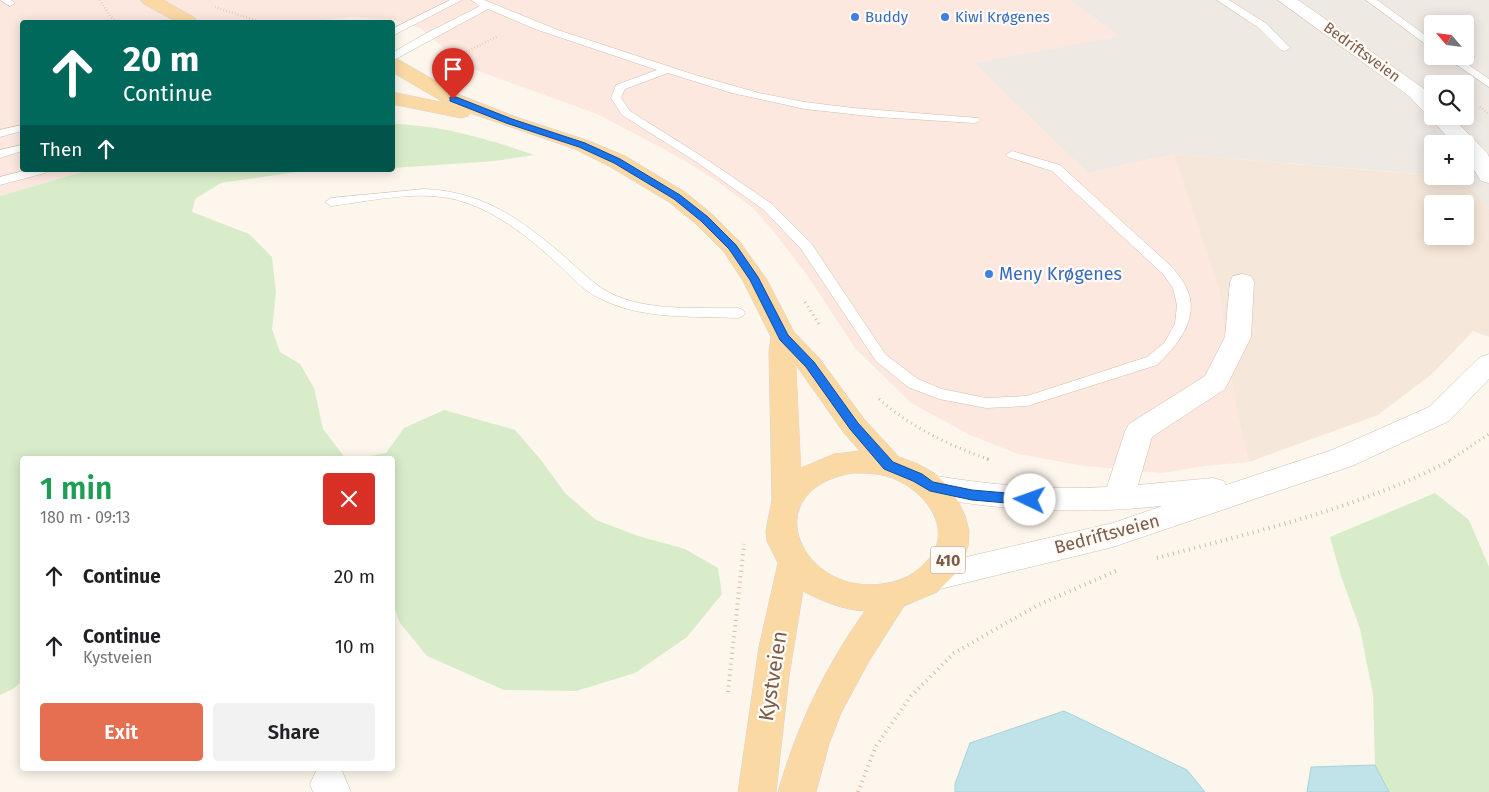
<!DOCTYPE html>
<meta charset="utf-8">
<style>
body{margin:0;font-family:"Fira Sans",sans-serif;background:#f2f2f2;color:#202124;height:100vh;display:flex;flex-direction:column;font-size:19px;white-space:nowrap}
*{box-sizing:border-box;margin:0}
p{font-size:16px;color:#757577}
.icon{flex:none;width:28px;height:28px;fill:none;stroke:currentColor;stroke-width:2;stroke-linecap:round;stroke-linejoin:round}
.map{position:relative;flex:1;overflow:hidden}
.details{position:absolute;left:20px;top:456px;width:375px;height:315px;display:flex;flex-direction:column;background:#fff;border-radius:5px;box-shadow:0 2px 12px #0003}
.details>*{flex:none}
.top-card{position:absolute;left:20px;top:20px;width:375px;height:152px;border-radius:5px;box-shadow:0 2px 12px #0003;background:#00695c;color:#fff;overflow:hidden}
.needle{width:32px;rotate:298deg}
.buttons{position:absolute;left:1424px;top:15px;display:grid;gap:10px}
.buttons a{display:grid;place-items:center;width:50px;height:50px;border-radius:5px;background:#fff;box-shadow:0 2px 12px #0003;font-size:25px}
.pin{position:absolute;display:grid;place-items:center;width:42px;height:42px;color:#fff;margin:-51px -21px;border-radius:50% 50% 50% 0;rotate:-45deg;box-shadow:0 0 5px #0007}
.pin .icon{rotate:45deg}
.me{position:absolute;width:55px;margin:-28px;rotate:273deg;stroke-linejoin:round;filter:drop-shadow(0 0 4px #0008)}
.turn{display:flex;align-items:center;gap:18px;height:105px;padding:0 20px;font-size:22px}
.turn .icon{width:65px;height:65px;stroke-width:2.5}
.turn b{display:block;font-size:35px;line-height:42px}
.then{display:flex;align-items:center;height:48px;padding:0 20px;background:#0003;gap:10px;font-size:19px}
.round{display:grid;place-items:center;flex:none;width:52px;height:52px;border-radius:5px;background:#f2f2f2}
.overview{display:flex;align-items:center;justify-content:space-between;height:85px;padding:0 20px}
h1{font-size:30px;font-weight:600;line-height:38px;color:#1e9e55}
.button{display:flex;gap:10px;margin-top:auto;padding:10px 20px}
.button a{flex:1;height:58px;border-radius:5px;background:#e76f51;color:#fff;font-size:20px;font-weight:600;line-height:58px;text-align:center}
.button a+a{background:#f2f2f2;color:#202124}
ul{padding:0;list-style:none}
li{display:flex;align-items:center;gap:15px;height:70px;padding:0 20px}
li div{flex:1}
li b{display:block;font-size:19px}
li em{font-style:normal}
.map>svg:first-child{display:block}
.residential{fill:#f5e8da;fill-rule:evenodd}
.commercial{fill:#fde8e0}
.industrial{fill:#efe9e4;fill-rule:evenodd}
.green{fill:#d8ecc9}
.water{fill:#bfe3e8;stroke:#a5d3da}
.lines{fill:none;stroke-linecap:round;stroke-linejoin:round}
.lane-casing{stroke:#d1beb0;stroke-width:1}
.street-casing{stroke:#d1beb0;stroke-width:1}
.primary-casing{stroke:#dad1cd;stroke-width:1}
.path-far2{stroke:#d9b8a5;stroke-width:2.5;stroke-dasharray:0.5 2.5;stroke-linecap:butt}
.path-far1{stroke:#d9b8a5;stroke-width:3;stroke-dasharray:1 4;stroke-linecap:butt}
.path{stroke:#d9b8a5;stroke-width:4;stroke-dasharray:1 4.5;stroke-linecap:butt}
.lane{fill:#fff;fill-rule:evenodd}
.street{fill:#fff;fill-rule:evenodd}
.primary{fill:#fbd9a5;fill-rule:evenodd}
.route{fill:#1a73e8;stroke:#114b97}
.shop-dot{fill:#3f7fe0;stroke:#fffaf3;stroke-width:2}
.labels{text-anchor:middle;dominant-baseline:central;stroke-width:4.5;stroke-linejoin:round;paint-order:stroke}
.far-shop-label{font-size:15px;fill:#366cbe;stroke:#fffaf3;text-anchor:start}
.far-street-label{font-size:15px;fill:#7a5c4d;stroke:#fffaf3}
.shield{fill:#fffaf3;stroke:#a28b7f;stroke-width:1}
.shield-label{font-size:16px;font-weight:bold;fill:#7a5c4d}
.shop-label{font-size:18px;fill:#366cbe;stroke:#fffaf3;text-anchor:start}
.street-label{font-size:18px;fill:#7a5c4d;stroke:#fffaf3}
.near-street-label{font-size:21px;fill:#7a5c4d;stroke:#fffaf3}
</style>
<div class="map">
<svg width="1489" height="792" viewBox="0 0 1489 792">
<rect width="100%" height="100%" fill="#fdf6ec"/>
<!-- residential -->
<path class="residential" d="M1174,154L1465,178L1489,209V337L1473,331L1432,374L1378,415L1249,462ZM1432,204H1465V236H1432Z"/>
<!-- commercial -->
<path class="commercial" d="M0,0H1070L1121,36L975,63L1088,173L1174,154L1219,289L1238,416L1249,462L1204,466L1163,473L1084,466L1018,454L970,435L911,403L855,348L807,275L777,236L754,209L714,179L673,154L597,114L467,67L420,28L393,20L354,17L300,22H22V170H89L0,196Z"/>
<!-- industrial -->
<path class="industrial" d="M1070,0H1489V209L1465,178L1445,176H1465V144H1432V175L1174,154L1088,173L974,63L1120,36ZM1432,24H1465V56H1432ZM1432,84H1465V116H1432Z"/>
<!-- green -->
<path class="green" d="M393,124C440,125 489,139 534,155L495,161L393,168Z
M89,170H309L221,183L195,199L192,212L249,234L272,257L276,292L272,329L280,352L300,364L314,388L323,429L346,459H22V681L13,689L0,695V196Z
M444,410L515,430L541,460L565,493L596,520L638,536L685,549L718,568L722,594L687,637L635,673L576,691L504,690L427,656L400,623L392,601V459H353L386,453L404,428Z
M1435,493L1469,520L1489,567V792H1389L1375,765L1373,695L1360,629L1341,576L1330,537Z"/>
<!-- water -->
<path class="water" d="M1064,711L1187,770L1205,792H955V784L970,743Z
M1375,765L1389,792H1307L1311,767Z"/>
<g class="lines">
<!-- lane casing -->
<g class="lane-casing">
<path id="lane" d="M0,0H11L15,3L10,6Z
M450,0H462L392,36V29Z
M471,0H484L558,30L695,75L759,93L805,102L853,108L978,118L980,120L978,122L974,123L878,117L805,109L732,93L668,73L625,89L621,98L630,111L706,159L772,204L811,243L886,355L918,379L942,389L986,398L1027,396L1147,357L1164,343L1175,324L1177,305L1173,288L1163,274L1052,171L1008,157L1006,155L1012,151L1060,165L1173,268C1177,274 1183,280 1186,287C1201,317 1178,345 1157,365L1027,406L986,408L939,399L908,387L876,361L801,249L764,210L698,163L622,115L611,98L616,85L657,70L535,29L488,9L392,61V53L421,36L480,6Z
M1217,0H1229L1267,24L1290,48L1285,51L1281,50L1259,28Z
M1366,0H1377L1432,40V47L1428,46Z
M1444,56H1456L1489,79V87Z
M22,125V131L0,137V130Z
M22,145V151L0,158V150Z
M27,170H47L45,173L0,185V177Z
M424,189C483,191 522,220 565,257C580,270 593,284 610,293C648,312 696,307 738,308L743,310L745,313L743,316L738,318C693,316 641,320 599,298C585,291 573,279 561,267C533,241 501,214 464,202C422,188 373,201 331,206L325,202L331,198Z"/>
</g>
<!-- street casing -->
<g class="street-casing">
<path id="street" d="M1278,0H1298L1423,88L1432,98V116H1451L1487,153L1489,157V183L1481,181L1465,156V144H1454L1432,120L1430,115L1425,113L1409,96Z
M1242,274L1251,276L1254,282L1251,337L1225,389L1152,437L1138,485L1213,478L1224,481L1226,485L1332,450L1429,407L1480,357L1489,354V379L1449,421L1352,466L1113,547L936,590L925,586L920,577L925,568L936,564L1113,523L1162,506C1084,514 1008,512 930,497L919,494L915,486L919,478L930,475C989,485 1047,490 1107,487L1125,431L1129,424L1205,376L1225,337L1230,282L1233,276Z
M322,769H336L342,771L351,792H313L310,784L316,771Z"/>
</g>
<!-- primary casing -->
<g class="primary-casing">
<path id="primary" d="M141,0H163L195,18L198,22H177L144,4Z
M392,58L399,60L460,95L516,117L589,141L625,156L685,192L712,214L740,242L767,280L794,332L819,358L864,419L899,457L918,464L934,473L948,486L958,501L965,516L969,531L968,546L963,559L954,575L937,592L904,606L869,661L841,713L829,744L816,792H778C797,726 825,667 865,611C843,610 822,601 803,591L789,676L776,792H738L759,647L778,563L767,541L766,531L772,500L769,352L771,337L743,281L724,252L696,224L669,202L609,166L575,149L470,113L468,116L461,118L392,104V92L445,103L392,72ZM796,365L844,433L860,451L834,454L801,468ZM852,473C867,473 883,473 897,480C929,495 956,534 924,564C917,571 909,577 899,580C808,610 747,492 852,473Z"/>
</g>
<!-- path-far2 -->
<path class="path-far2" d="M100,0L110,16L117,22
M215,7L261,22
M349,22H376
M444,60L456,57L498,36
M1480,107L1489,115"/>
<!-- path-far1 -->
<path class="path-far1" d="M805,302L819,324
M879,399C912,428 949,445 990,460
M1450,460L1489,434"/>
<!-- path -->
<path class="path" d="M987,459L991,460
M1157,558C1257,531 1361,508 1453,459
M728,692L744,544
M858,792L876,746L911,696L954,653L1038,605L1118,570"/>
<!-- lane -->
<use href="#lane" class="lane"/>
<!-- street -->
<use href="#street" class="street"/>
<!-- primary -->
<use href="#primary" class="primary"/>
</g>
<!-- route -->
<path class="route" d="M450,97H456L512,119L585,143L620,159L680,195L708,217L736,245L758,277L788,335L814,362L858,423L893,462L922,474L933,482L972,490L1030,495L1035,497L1037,500L1035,503L1030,505L972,500L930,491L913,481L884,469L850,429L806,367L780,340L750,280L729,249L701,221L674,199L614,163L579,147L506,123L450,101Z"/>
<!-- markers -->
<g class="shop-dot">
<circle cx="855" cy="17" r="5"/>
<circle cx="945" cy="17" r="5"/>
<circle cx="989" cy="274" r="5"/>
</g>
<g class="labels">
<!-- far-shop labels -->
<g class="far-shop-label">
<text x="865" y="17">Buddy</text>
<text x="955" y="17">Kiwi Krøgenes</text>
</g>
<!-- far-street labels -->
<g class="far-street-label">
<text transform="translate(1362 52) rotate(36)">Bedriftsveien</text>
</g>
<!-- shield labels -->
<rect class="shield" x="930.5" y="546.5" width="35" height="27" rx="4"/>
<g class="shield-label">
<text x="948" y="560">410</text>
</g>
<!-- shop labels -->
<g class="shop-label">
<text x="999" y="274">Meny Krøgenes</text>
</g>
<!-- street labels -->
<g class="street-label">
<text transform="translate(1107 534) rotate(-15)">Bedriftsveien</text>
</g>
<!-- near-street labels -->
<g class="near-street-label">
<text transform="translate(773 676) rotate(-81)">Kystveien</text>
</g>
</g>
</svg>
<div class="buttons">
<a><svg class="needle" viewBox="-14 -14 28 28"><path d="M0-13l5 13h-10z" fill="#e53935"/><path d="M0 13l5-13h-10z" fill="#757577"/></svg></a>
<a><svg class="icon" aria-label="search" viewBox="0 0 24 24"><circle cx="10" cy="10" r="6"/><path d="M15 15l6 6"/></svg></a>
<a>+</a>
<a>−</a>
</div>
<div class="pin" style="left:453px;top:99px;background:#d93025"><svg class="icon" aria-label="arrive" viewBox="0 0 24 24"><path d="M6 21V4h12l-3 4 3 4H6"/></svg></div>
<svg class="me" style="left:1030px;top:500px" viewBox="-20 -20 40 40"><circle r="19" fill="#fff"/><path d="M0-13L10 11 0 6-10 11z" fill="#1a73e8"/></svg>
<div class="top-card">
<div class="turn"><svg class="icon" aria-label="ahead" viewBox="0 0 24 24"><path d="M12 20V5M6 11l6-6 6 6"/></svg><div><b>20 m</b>Continue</div></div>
<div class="then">Then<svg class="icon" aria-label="ahead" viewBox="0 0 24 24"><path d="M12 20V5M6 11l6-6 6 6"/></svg></div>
</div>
<section class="details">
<div class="overview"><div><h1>1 min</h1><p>180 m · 09:13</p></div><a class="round" style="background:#d93025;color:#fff"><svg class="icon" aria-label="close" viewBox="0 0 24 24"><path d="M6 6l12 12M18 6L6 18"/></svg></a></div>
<ul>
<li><svg class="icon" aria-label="ahead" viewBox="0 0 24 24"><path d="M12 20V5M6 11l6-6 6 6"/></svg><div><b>Continue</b></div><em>20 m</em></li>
<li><svg class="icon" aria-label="ahead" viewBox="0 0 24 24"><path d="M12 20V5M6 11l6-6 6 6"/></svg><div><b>Continue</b><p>Kystveien</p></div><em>10 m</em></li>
</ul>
<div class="button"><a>Exit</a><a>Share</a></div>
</section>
</div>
